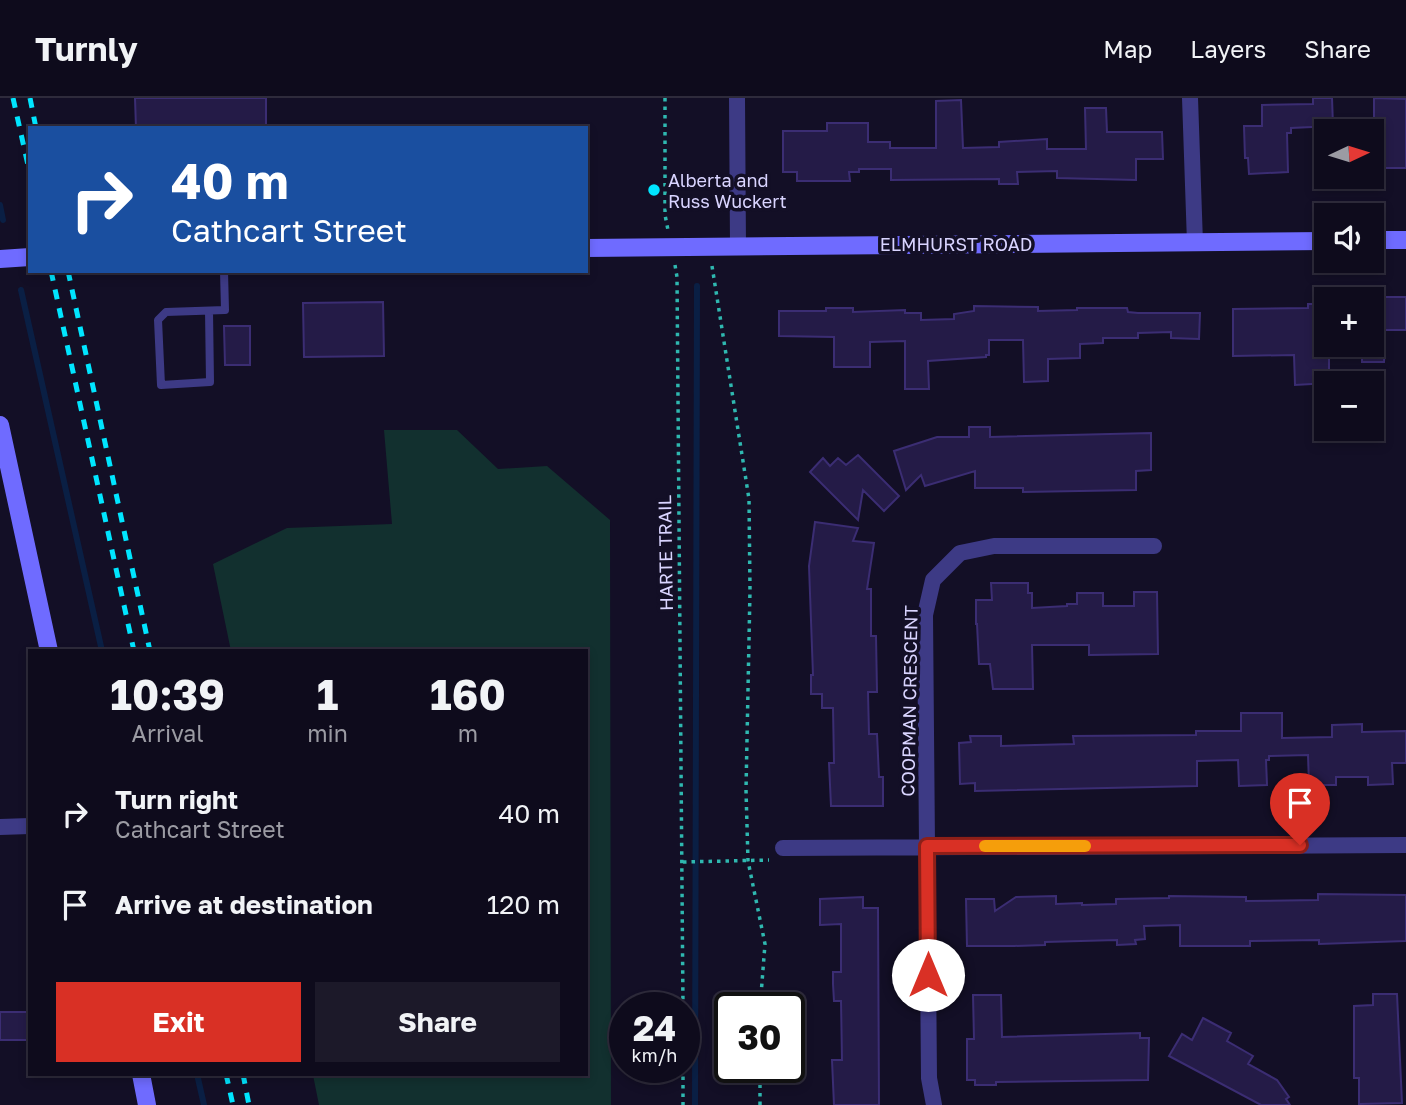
<!DOCTYPE html>
<meta charset="utf-8">
<style>
body{margin:0;font-family:"Golos Text",sans-serif;background:#1c1929;color:#f1f3f6;height:100vh;display:flex;flex-direction:column;font-size:26px;white-space:nowrap}
*{box-sizing:border-box;margin:0}
p{font-size:23px;color:#9b9ba3}
.icon{flex:none;width:38px;height:38px;fill:none;stroke:currentColor;stroke-width:2;stroke-linecap:round;stroke-linejoin:round}
.map{position:relative;flex:1;overflow:hidden}
.details{position:absolute;left:28px;top:551px;width:560px;height:427px;display:flex;flex-direction:column;background:#0e0b1c;border-radius:0px;box-shadow:0 4px 10px #0003,0 0 0 2px #2e2b3b}
.details>*{flex:none}
.top-card{position:absolute;left:28px;top:28px;width:560px;height:147px;border-radius:0px;box-shadow:0 4px 10px #0003,0 0 0 2px #2e2b3b;background:#1a4fa0;color:#fff;overflow:hidden}
.needle{width:46px;rotate:86deg}
.tools{position:absolute;left:1314px;top:21px;display:grid;gap:14px}
.tools a{display:grid;place-items:center;width:70px;height:70px;border-radius:0px;background:#0e0b1c;box-shadow:0 4px 10px #0003,0 0 0 2px #2e2b3b;font-size:35px}
.speed{position:absolute;left:609px;top:894px;display:flex;gap:14px;font-size:35px;font-weight:700;text-align:center}
.speed>*{display:grid;place-content:center;width:91px;height:91px;border-radius:50%;background:#0e0b1c;box-shadow:0 4px 10px #0003,0 0 0 2px #2e2b3b;line-height:1}
.speed small{font-size:18px;font-weight:400}
.speed .limit{border:4px solid #111;border-radius:10px;background:#fff;color:#111}
.pin{position:absolute;display:grid;place-items:center;width:60px;height:60px;color:#fff;margin:-72px -30px;border-radius:50% 50% 50% 0;rotate:-45deg;box-shadow:0 0 7px #0007}
.pin .icon{rotate:45deg}
.me{position:absolute;width:77px;margin:-38px;rotate:0deg;stroke-linejoin:round;filter:drop-shadow(0 0 5px #0008)}
.turn{display:flex;align-items:center;gap:24px;height:147px;padding:0 28px;font-size:32px}
.turn .icon{width:91px;height:91px;stroke-width:2.5}
.turn b{display:block;font-size:49px;line-height:60px}
.eta{display:flex;justify-content:space-evenly;align-items:center;height:119px;text-align:center}
.eta b{font-size:42px;font-weight:700;line-height:49px}
.primary-button{display:flex;gap:14px;margin-top:auto;padding:14px 28px}
.primary-button a{flex:1;height:80px;border-radius:0px;background:#d93025;color:#fff;font-size:28px;font-weight:700;line-height:80px;text-align:center}
.primary-button a+a{background:#1c1929;color:#f1f3f6}
ul{padding:0;list-style:none}
li{display:flex;align-items:center;gap:21px;height:91px;padding:0 28px}
li div{flex:1}
li b{display:block;font-size:26px}
li em{font-style:normal}
header{display:flex;align-items:center;gap:42px;box-sizing:border-box;height:98px;padding:0 35px;background:#0e0b1c;border-bottom:2px solid #2e2b3b}
header strong{font-size:33px}
nav{display:flex;gap:38px;margin-inline-start:auto;font-size:24px}
.map>svg:first-child{display:block}
.green{fill:#12302f}
.lines{fill:none;stroke-linecap:round;stroke-linejoin:round}
.stream{stroke:#0a1f44;stroke-width:6}
.building{fill:#241b47;stroke:#3b2d73;stroke-width:2}
.path{stroke:#2fb8b0;stroke-width:3.5;stroke-dasharray:3.5 5;stroke-linecap:butt}
.lane{stroke:#3d3a85;stroke-width:8}
.street{stroke:#3d3a85;stroke-width:16}
.secondary{stroke:#6f6bff;stroke-width:18}
.rail{stroke:#00e5ff;stroke-width:5;stroke-dasharray:10 9;stroke-linecap:butt}
.route-casing{stroke:#8d1f18;stroke-width:18}
.route{stroke:#d93025;stroke-width:12}
.slow{stroke:#f59e0b;stroke-width:12}
.poi-dot{fill:#00e5ff;stroke:#130f26;stroke-width:2.5}
.labels{text-anchor:middle;dominant-baseline:central;stroke-width:7;stroke-linejoin:round;paint-order:stroke}
.poi-label{font-size:18px;fill:#d9d4ff;stroke:#130f26;text-anchor:start}
.street-label{font-size:18px;fill:#d9d4ff;stroke:#130f26}
</style>
<header>
<strong>Turnly</strong>
<nav><a>Map</a><a>Layers</a><a>Share</a></nav>
</header>
<div class="map">
<svg width="1406" height="1007" viewBox="0 0 1406 1007">
<rect width="100%" height="100%" fill="#130f26"/>
<!-- green -->
<path class="green" d="M384,332H457L498,371L547,368L610,422L611,1007H319L313,977L586,976V553H231L213,466L287,430L392,426Z"/>
<g class="lines">
<!-- stream -->
<path class="stream" d="M0,107L3,122
M21,192L102,553
M197,976L204,1007
M695,1007L697,188"/>
</g>
<!-- building -->
<path class="building" d="M135,0H266V30H136Z
M1313,0H1332L1333,28L1291,30V35H1287L1288,74L1249,76L1248,60H1245L1244,28H1262V7L1313,6Z
M1374,0L1406,1V70H1384L1383,26H1374Z
M961,2L963,50L999,49V44L1047,41V51H1086L1085,10H1106L1107,34H1162L1163,61H1136V82L1057,80V73L1017,74L1018,86H999V81L891,82V71H859V74H849L850,83H797V74H783V33H827V25H868V44H890V50H936V3Z
M1382,199H1406V232H1382Z
M383,204L384,258L304,259L303,205Z
M1308,206H1326V247L1332,255L1329,257V285L1295,287L1294,257L1233,258V211L1308,210Z
M974,208L1038,209V213L1077,212V210H1127L1128,214L1138,215H1200L1199,241L1171,240V234L1138,235V240H1103V245L1080,246V260L1048,261V283L1024,284L1023,242H989V257H986V259L928,263L929,291H905V243L870,244V269H834V239L779,238V213H826V210H853V214L905,212V215H921V222L954,221V216L974,213Z
M224,228H250V267H225Z
M1362,247H1385L1384,264H1362Z
M969,329H990V339L1151,335V372L1136,373V392L1023,394V390H975V373L925,388L921,377L906,392L894,353L937,339H969Z
M858,357L899,398L884,413L863,392L858,422L810,374L823,360L830,368L838,360L846,367Z
M815,424L858,430L853,443L874,445L867,491H871V538H876L877,594H868L869,636H877L879,679H883V708H831L829,665H834L833,610H822V596H811V577H813L809,468Z
M991,485H1028V495H1032V510L1067,508V506H1077V495H1103V508H1134V494H1157L1158,556L1089,557V547H1032L1033,591H993L990,566H979L977,526H976V502H992Z
M1241,615H1282V640L1332,639V627L1362,626V634L1406,633V665H1392L1393,686L1368,687V679H1336V687H1309L1308,657L1269,658V662H1266L1267,687L1239,688L1238,662L1197,663V688L975,693V685L960,686L959,645L971,644L970,638H1001V648L1074,646L1073,638L1196,637V633H1241Z
M1318,796L1406,797V843L1319,846V842L1250,843V848H1180V827L1144,828L1145,841L1135,842L1136,846L1117,847V842L1045,844V847L1014,848H967L966,801H994L995,813L1016,799L1056,798V806L1082,805V807L1116,806V801L1169,800V798L1246,799V803L1318,802Z
M863,799V810H878L879,1007H834L832,962H842L841,903H834L833,886V874H841V826L820,827V801Z
M1373,896H1397L1402,1005L1359,1006V980H1354V908L1373,907Z
M973,897H1001L1002,939L1140,935V940H1149L1148,982L996,984V987H975V982H967V941H974Z
M0,914H30V942H0Z
M1203,920L1231,935L1227,943L1253,958L1248,966L1277,982L1289,999L1286,1001L1290,1007H1261L1169,958L1182,936L1192,942Z"/>
<g class="lines">
<!-- path -->
<path class="path" d="M665,0V117L668,132
M675,167L677,179L683,910
M712,168L749,401L750,492L746,692L748,763L765,846L760,910
M683,764L769,762
M683,970V1007
M760,1007V970"/>
<!-- lane -->
<path class="lane" d="M209,213L210,284L161,287L158,222L166,214L225,212L224,173"/>
<!-- street -->
<path class="street" d="M737,0L738,148
M1190,0L1195,145
M0,729L30,728
M783,750L1406,747
M934,1007L929,980L925,517L933,482L960,455L994,448H1154"/>
<!-- secondary -->
<path class="secondary" d="M1372,142H1406
M586,150L1326,143
M0,161L30,159
M0,327L49,553
M141,976L147,1007"/>
<!-- rail -->
<path class="rail" d="M13,0L30,76
M30,0L36,30
M51,173L134,553
M68,173L150,553
M226,976L233,1007
M243,976L249,1007"/>
</g>
<g class="lines">
<!-- route casing -->
<g class="route-casing">
<path id="route" d="M928,877L927,748L1300,747"/>
</g>
<!-- route -->
<use href="#route" class="route"/>
<!-- slow -->
<path class="slow" d="M985,748H1085"/>
</g>
<!-- markers -->
<circle class="poi-dot" cx="654" cy="92" r="7"/>
<g class="labels">
<!-- poi labels -->
<g class="poi-label">
<text x="668" y="82">Alberta and<tspan x="668" dy="21">Russ Wuckert</tspan></text>
</g>
<!-- street labels -->
<g class="street-label">
<text x="956" y="146">ELMHURST ROAD</text>
<text transform="translate(665 455) rotate(-91)">HARTE TRAIL</text>
<text transform="translate(909 603) rotate(-89)">COOPMAN CRESCENT</text>
</g>
</g>
</svg>
<div class="tools">
<a><svg class="needle" viewBox="-14 -14 28 28"><path d="M0-13l5 13h-10z" fill="#e53935"/><path d="M0 13l5-13h-10z" fill="#9b9ba3"/></svg></a>
<a><svg class="icon" aria-label="sound" viewBox="0 0 24 24"><path d="M4 9h4l5-4v14l-5-4H4zM17 9q2 3 0 6"/></svg></a>
<a>+</a>
<a>−</a>
</div>
<div class="speed"><div>24<small>km/h</small></div><div class="limit">30</div></div>
<div class="pin" style="left:1300px;top:747px;background:#d93025"><svg class="icon" aria-label="arrive" viewBox="0 0 24 24"><path d="M6 21V4h12l-3 4 3 4H6"/></svg></div>
<svg class="me" style="left:928px;top:877px" viewBox="-20 -20 40 40"><circle r="19" fill="#fff"/><path d="M0-13L10 11 0 6-10 11z" fill="#d93025"/></svg>
<div class="top-card">
<div class="turn"><svg class="icon" aria-label="right" viewBox="0 0 24 24"><path d="M7 20v-9h11M14 6l5 5-5 5"/></svg><div><b>40 m</b>Cathcart Street</div></div>
</div>
<section class="details">
<div class="eta">
<div><b>10:39</b><p>Arrival</p></div>
<div><b>1</b><p>min</p></div>
<div><b>160</b><p>m</p></div>
</div>
<ul>
<li><svg class="icon" aria-label="right" viewBox="0 0 24 24"><path d="M7 20v-9h11M14 6l5 5-5 5"/></svg><div><b>Turn right</b><p>Cathcart Street</p></div><em>40 m</em></li>
<li><svg class="icon" aria-label="arrive" viewBox="0 0 24 24"><path d="M6 21V4h12l-3 4 3 4H6"/></svg><div><b>Arrive at destination</b></div><em>120 m</em></li>
</ul>
<div class="primary-button"><a>Exit</a><a>Share</a></div>
</section>
</div>
